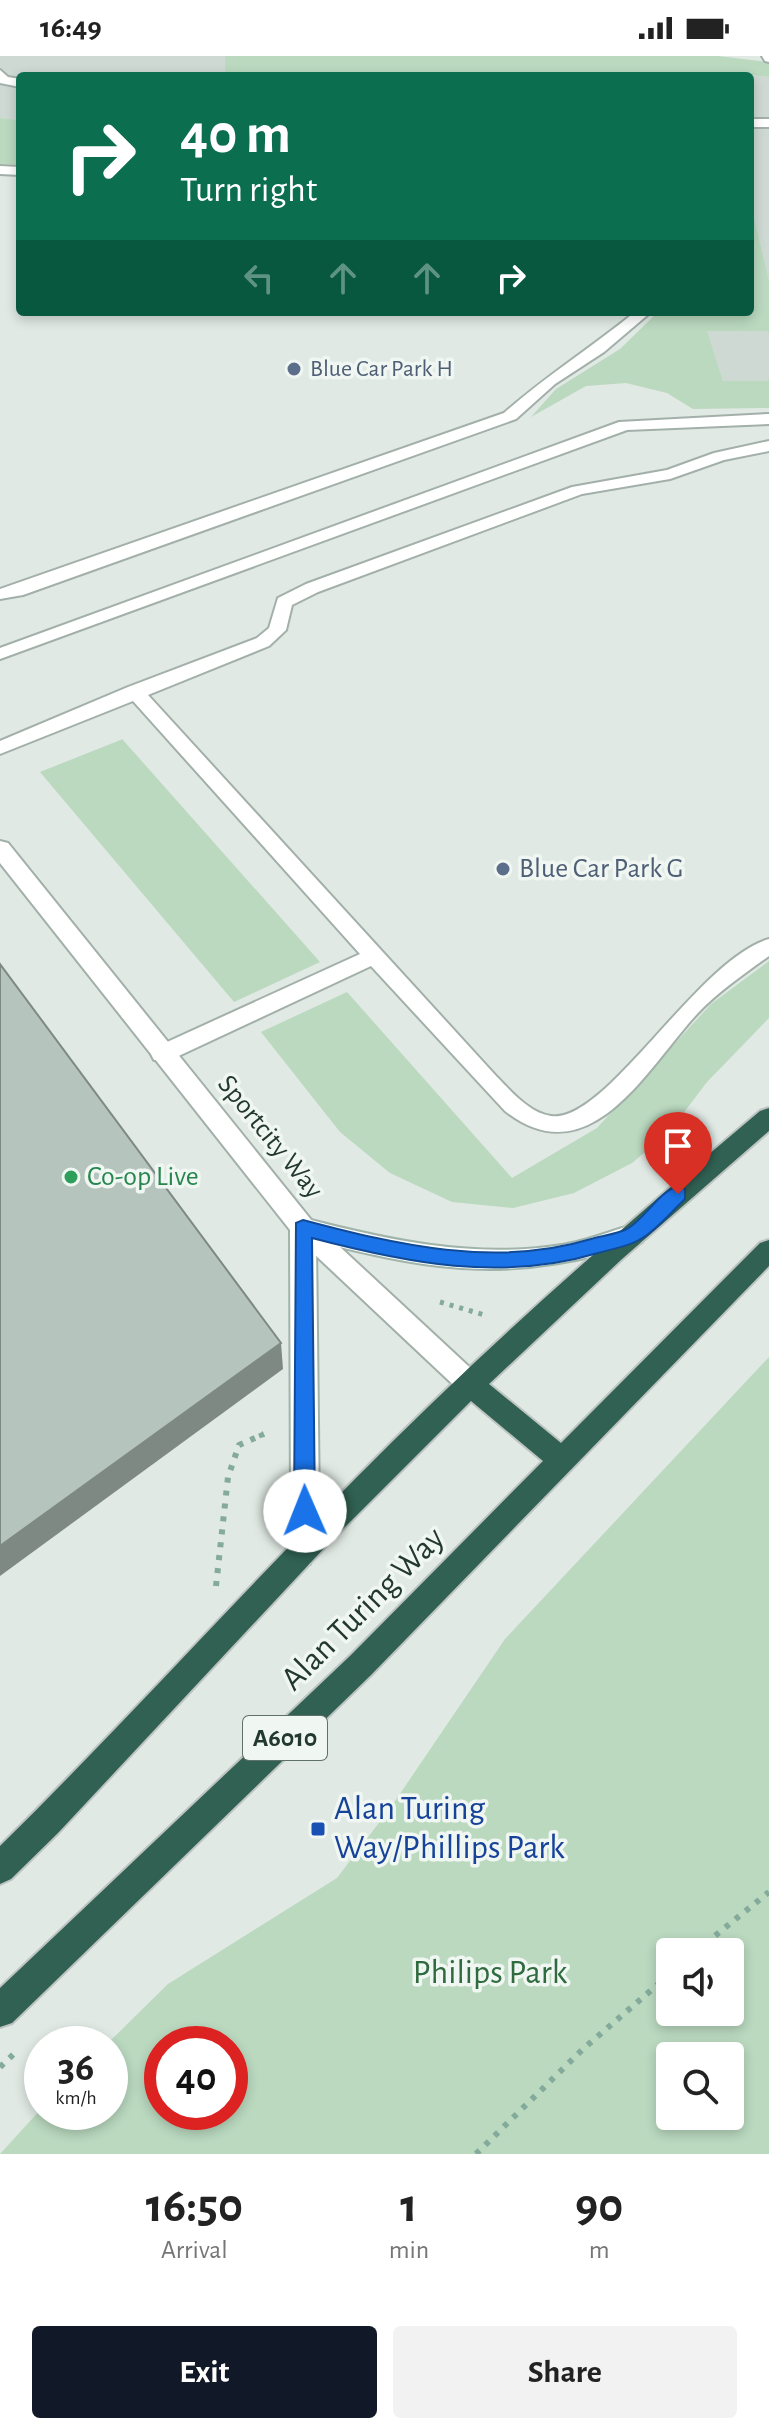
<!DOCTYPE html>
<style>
body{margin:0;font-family:"Alegreya Sans",sans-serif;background:#f2f2f2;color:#222;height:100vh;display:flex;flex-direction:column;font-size:30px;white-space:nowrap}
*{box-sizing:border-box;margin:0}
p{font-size:26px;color:#767676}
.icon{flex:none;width:44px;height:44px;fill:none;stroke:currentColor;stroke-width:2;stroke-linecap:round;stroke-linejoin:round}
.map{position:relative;height:2098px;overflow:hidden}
.details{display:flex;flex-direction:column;background:#fff;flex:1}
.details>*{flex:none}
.top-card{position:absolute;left:16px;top:16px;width:738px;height:244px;border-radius:8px;box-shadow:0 4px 12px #0003;background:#0b6e4f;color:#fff;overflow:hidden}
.controls{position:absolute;left:656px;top:1882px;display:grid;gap:16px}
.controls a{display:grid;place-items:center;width:88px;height:88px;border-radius:8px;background:#fff;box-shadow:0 4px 12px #0003;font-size:40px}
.speed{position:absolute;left:24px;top:1970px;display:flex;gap:16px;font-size:40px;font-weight:700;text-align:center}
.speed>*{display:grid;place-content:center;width:104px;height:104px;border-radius:50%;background:#fff;box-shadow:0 4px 12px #0003;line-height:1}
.speed small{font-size:20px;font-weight:400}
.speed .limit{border:12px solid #d22;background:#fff;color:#111}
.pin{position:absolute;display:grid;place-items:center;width:68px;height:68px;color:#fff;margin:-82px -34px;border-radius:50% 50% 50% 0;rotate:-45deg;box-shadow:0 0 8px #0007}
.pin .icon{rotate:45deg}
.me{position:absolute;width:88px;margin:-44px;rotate:359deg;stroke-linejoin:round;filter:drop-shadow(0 0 6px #0008)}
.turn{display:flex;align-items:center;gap:28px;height:168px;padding:0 32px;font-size:36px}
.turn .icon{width:104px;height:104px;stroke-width:2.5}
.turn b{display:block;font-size:56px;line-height:68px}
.lanes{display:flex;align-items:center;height:76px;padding:0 32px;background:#0003;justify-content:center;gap:40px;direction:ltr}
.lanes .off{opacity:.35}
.eta{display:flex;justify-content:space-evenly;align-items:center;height:136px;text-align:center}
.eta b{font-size:48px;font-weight:700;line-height:56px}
.cta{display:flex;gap:16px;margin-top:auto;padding:16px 32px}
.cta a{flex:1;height:92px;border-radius:8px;background:#111827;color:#fff;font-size:32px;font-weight:700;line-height:92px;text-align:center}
.cta a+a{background:#f2f2f2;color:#222}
.status{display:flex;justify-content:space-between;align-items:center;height:56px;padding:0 40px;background:#fff;direction:ltr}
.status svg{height:22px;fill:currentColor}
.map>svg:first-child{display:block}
.built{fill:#ced9d3}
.green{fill:#bad9bf;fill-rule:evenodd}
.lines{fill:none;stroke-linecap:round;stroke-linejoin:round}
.lane-casing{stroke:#a3b0aa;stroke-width:4}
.street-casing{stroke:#a3b0aa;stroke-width:4}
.secondary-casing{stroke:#a0b4aa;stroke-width:4}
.highway-casing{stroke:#bdc3c1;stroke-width:4}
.path-far1{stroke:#83aa9a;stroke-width:5;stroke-dasharray:4 6;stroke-linecap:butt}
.path{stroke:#83aa9a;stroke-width:6;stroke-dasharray:5 8;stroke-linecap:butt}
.lane{fill:#fff;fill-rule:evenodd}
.street{fill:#fff;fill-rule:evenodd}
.secondary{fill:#fff;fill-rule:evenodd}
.highway{fill:#306152;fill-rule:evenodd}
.shaded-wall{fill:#7f8984}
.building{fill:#b5c4bd;stroke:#7f8984;stroke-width:2}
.route{fill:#1a73e8;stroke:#114b97;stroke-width:2}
.service-dot{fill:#5c6f8a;stroke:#f0f6f2;stroke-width:3}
.leisure-dot{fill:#2e9e5b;stroke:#f0f6f2;stroke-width:3}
.transit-dot{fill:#1a4fb4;stroke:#f0f6f2;stroke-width:3}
.labels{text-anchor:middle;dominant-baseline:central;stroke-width:7;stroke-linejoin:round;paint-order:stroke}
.far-service-label{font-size:24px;fill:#4e5e75;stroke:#f0f6f2;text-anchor:start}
.shield{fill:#f0f6f2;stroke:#60716a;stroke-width:2}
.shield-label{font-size:26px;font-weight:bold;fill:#223830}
.service-label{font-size:28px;fill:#4e5e75;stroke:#f0f6f2;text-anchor:start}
.street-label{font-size:28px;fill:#223830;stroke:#f0f6f2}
.leisure-label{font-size:28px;fill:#27864d;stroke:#f0f6f2;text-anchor:start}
.near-street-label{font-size:34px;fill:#223830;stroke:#f0f6f2}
.near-transit-label{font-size:34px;fill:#164399;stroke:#f0f6f2;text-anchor:start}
.near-park-label{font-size:34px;fill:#306b40;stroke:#f0f6f2}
</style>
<div class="status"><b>16:49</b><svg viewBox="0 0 49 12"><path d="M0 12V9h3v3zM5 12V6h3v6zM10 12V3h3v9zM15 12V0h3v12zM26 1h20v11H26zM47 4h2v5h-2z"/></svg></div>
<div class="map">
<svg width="769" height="2098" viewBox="0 0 769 2098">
<rect width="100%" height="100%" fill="#e0e9e4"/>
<!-- built -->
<path class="built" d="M0,0H225V17H263V20H20V64L0,62Z
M743,18L769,21V224L750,144V20Z
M706,274L769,275V325H723Z"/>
<!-- green -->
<path class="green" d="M225,0H718L769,6V21L743,18L263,20V17H225Z
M0,62L20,64V109L0,108Z
M750,144L769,224V275H707L723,325H769V352L693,353L667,337L626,327L586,330L531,361L556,333L620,293L658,256H750Z
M123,683V684L320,906L234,946L40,716Z
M769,905V962L707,1026L669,1076L632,1107L574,1137L513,1152L452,1146L390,1117L340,1076L261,976L347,936L512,1122L597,1072L711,948Z
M769,1301V2098H0L42,2052V2056H110V1988H107L168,1928L337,1822L391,1751L505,1583ZM670,1896H730V1956H670ZM162,1988H230V2056H162ZM670,2000H730V2060H670Z"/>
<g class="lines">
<!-- lane casing -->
<g class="lane-casing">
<path id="lane" d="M762,0H769V6L765,5Z
M0,14L8,21L20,23V31L0,27Z
M750,63H769V71H750Z
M0,110L20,111V119L0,118Z
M635,256H651L604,296L555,328L516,363L23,539L0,543V533L504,357C546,320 592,291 635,256Z
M769,358V368L627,374L0,603V592L619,366Z
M769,385V395L724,404L670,423L582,438L318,536L292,549L286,574L269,590L148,639L497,1021C511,1035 529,1057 551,1060C606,1068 697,904 769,883V900C744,918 718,936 697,958C647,1012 590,1122 505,1055L371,910L170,1004H154L151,998L154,992L360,898L133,645L0,698V685L128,631L257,582L269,572L278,542L306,528L572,431L667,414L714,397Z"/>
</g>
<!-- street casing -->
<g class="street-casing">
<path id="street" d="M0,785L8,787L312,1165L479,1320L483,1328L479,1336L470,1339L461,1336L294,1179L0,807Z"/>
</g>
<!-- secondary casing -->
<g class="secondary-casing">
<path id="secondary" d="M303,1162C388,1184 474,1203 562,1189C587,1185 610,1175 633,1169L642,1172L646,1179L642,1186C517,1227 441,1217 316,1185L319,1455L310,1508L300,1512L290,1508L286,1499L291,1455L290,1172L294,1165Z"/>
</g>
<!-- highway casing -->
<g class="highway-casing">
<path id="highway" d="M769,1052V1075L622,1203L489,1328L561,1387L760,1187L769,1184V1210L371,1619L12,1967L0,1971V1932L351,1599L543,1405L471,1345L328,1488L58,1777L11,1823L0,1828V1790C121,1671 234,1545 353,1425C482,1294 620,1173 760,1055Z"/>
</g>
<!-- path-far1 -->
<path class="path-far1" d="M440,1246L488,1260
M259,1380L267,1377"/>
<!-- path -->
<path class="path" d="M216,1530L228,1421L239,1389L264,1378
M695,1896L769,1836
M0,2011L18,1994
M476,2098L582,1994L670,1918"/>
<!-- lane -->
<use href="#lane" class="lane"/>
<!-- street -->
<use href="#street" class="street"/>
<!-- secondary -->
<use href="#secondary" class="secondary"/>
<!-- highway -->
<use href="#highway" class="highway"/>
</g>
<!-- shaded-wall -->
<path class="shaded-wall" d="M281,1287L283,1313L0,1520V1490Z"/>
<!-- building -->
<path class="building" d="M0,908L281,1287L0,1490Z"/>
<!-- route -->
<path class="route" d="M678,1130L685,1133V1143C671,1156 655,1176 639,1184C627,1191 611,1193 598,1197C501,1226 407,1207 312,1182L315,1455L312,1461L305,1464L297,1461L294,1455L296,1167L303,1164C397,1189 495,1212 591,1183C602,1180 617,1178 627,1173C646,1162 657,1137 678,1130Z"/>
<!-- markers -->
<g class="service-dot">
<circle cx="294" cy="313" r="8"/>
<circle cx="503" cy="813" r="8"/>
</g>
<circle class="leisure-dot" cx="71" cy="1121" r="8"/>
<rect class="transit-dot" x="310" y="1765" width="16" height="16" rx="4"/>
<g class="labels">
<!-- far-service labels -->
<g class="far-service-label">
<text x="310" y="313">Blue Car Park H</text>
</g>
<!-- shield labels -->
<rect class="shield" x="243" y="1660" width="84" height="44" rx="6"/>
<g class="shield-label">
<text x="285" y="1682">A6010</text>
</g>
<!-- service labels -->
<g class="service-label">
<text x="519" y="813">Blue Car Park G</text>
</g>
<!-- street labels -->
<g class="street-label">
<text transform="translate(270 1081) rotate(51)">Sportcity Way</text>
</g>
<!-- leisure labels -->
<g class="leisure-label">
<text x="87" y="1121">Co-op Live</text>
</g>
<!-- near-street labels -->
<g class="near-street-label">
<text transform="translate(363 1553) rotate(-45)">Alan Turing Way</text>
</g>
<!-- near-transit labels -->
<g class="near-transit-label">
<text x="334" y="1753">Alan Turing<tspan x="334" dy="39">Way/Phillips Park</tspan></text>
</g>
<!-- near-park labels -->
<g class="near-park-label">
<text x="490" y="1917">Philips Park</text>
</g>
</g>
</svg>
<div class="controls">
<a><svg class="icon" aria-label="sound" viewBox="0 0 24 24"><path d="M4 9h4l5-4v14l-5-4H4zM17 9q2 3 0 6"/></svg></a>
<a><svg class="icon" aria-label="search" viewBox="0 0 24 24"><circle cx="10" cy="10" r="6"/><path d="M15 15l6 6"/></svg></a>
</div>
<div class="speed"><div>36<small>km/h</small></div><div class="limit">40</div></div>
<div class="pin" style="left:678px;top:1138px;background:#d93025"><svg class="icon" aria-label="arrive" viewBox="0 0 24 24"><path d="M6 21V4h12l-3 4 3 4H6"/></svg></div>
<svg class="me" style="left:305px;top:1455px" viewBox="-20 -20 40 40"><circle r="19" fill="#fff"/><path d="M0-13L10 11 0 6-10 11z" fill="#1a73e8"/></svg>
<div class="top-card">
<div class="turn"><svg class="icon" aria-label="right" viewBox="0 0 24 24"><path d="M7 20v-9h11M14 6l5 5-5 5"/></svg><div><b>40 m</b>Turn right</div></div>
<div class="lanes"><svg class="icon off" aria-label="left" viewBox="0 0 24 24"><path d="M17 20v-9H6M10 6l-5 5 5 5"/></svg><svg class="icon off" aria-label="ahead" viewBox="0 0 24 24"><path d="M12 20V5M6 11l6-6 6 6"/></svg><svg class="icon off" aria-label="ahead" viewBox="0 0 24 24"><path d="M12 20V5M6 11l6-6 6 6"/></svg><svg class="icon" aria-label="right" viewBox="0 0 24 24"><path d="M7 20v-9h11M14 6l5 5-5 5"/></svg></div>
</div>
</div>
<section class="details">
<div class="eta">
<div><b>16:50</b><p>Arrival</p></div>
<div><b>1</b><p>min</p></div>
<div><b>90</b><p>m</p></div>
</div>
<div class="cta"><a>Exit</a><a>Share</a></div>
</section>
